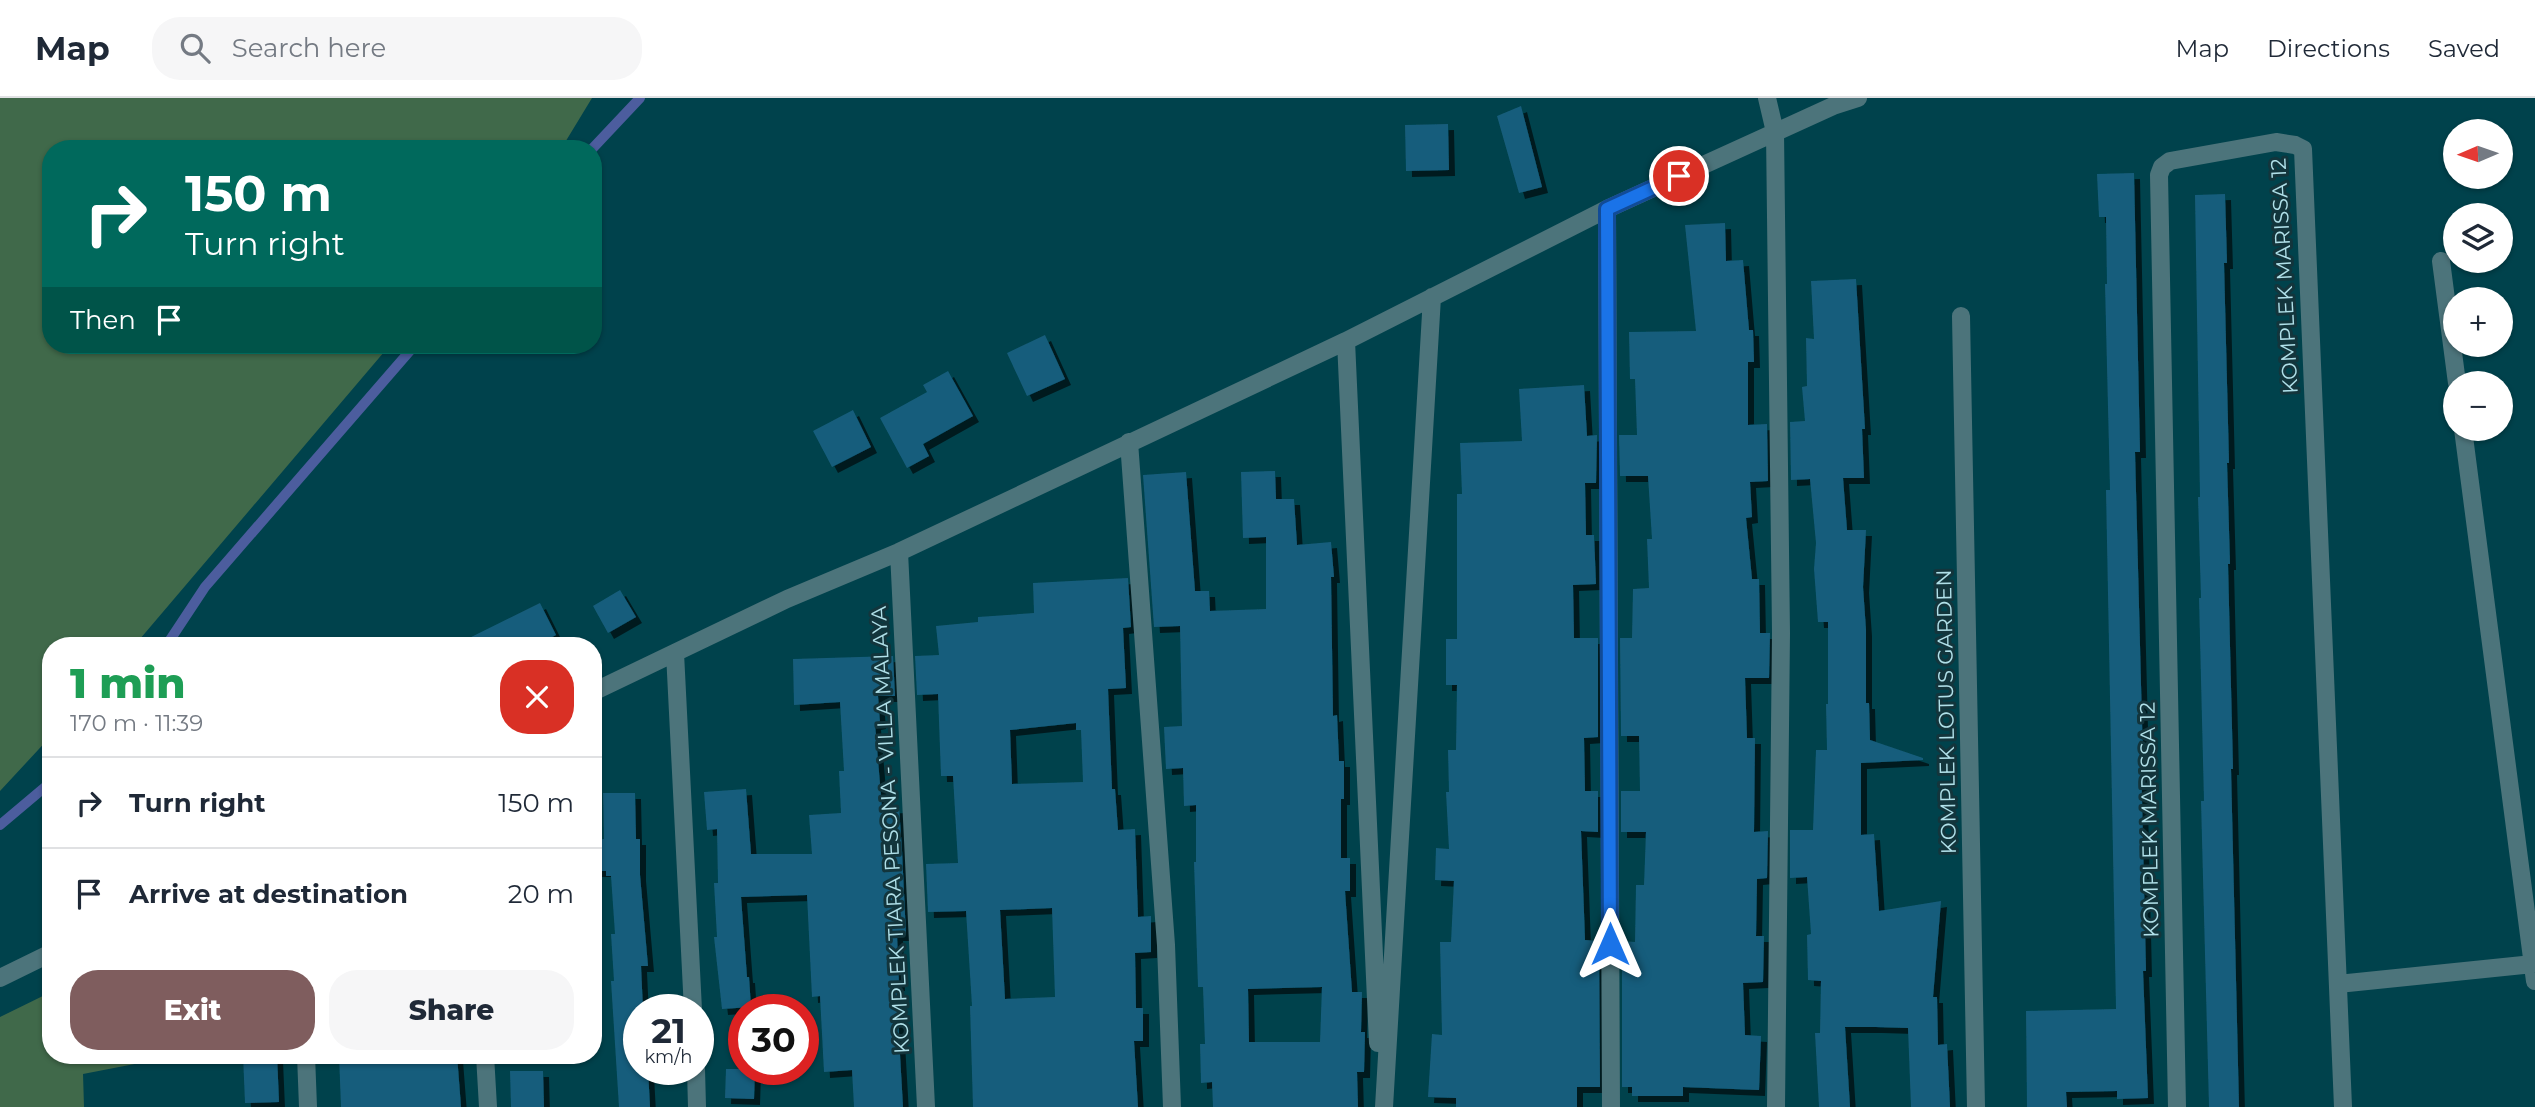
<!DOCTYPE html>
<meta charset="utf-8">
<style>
body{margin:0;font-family:Montserrat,sans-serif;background:#f6f6f7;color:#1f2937;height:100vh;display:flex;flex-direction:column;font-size:26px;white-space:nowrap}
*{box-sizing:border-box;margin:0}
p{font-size:23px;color:#747a83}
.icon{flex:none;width:38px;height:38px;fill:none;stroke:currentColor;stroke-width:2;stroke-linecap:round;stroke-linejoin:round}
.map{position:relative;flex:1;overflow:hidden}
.sheet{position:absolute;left:42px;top:539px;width:560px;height:427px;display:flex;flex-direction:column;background:#fff;border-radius:28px;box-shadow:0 2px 5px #0004}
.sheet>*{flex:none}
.banner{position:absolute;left:42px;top:42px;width:560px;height:214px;border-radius:28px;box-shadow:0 2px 5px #0004;background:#00695c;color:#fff;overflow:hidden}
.needle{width:46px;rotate:268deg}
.fabs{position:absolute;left:2443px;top:21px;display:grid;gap:14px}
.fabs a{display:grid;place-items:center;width:70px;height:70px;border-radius:50%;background:#fff;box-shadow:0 2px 5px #0004;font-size:35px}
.speed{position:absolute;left:623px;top:896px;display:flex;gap:14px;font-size:35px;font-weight:700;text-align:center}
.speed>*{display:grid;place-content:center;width:91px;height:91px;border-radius:50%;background:#fff;box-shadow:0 2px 5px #0004;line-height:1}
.speed small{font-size:18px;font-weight:400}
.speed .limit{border:10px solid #d22;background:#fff;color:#111}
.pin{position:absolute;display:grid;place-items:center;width:60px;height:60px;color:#fff;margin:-30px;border:4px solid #fff;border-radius:50%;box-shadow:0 2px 7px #0007}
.me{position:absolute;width:77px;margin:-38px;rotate:0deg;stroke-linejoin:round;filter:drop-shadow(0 0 5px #0008)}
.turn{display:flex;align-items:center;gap:24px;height:147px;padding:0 28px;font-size:32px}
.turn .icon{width:91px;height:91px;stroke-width:2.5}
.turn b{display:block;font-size:49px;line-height:60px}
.then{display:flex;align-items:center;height:66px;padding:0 28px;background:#0003;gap:14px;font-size:26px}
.round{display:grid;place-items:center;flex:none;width:74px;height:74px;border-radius:28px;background:#f6f6f7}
.summary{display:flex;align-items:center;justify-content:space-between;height:119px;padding:0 28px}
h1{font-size:42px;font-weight:800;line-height:52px;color:#1e9e55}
.action{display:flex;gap:14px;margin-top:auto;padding:14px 28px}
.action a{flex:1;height:80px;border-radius:28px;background:#7f5d5e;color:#fff;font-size:28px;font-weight:800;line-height:80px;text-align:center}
.action a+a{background:#f6f6f7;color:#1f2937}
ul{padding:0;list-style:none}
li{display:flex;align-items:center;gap:21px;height:91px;padding:0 28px;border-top:2px solid #e0e1e3}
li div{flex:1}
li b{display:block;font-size:26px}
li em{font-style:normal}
header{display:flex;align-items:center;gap:42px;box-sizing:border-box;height:98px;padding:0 35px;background:#fff;border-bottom:2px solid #e0e1e3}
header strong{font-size:33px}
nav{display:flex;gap:38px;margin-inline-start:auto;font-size:24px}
.search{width:490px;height:63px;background:#f6f6f7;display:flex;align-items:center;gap:18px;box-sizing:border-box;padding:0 24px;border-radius:28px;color:#747a83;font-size:26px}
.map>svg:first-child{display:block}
.green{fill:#40694a}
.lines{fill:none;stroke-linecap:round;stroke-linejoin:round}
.stream{stroke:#4c5d9e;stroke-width:10}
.building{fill:#175d7b;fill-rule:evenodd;filter:url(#shadow)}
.minor{stroke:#4c747b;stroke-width:18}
.route-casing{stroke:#114b97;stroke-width:18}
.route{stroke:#1a73e8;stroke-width:12}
.labels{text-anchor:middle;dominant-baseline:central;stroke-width:6;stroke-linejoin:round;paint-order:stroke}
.street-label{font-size:21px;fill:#b0e0e9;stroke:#13353c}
</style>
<header>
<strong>Map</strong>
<div class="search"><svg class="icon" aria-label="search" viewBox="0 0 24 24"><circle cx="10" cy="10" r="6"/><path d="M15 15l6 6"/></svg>Search here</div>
<nav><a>Map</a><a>Directions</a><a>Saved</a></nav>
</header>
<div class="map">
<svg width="2535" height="1009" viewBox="0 0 2535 1009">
<defs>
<filter id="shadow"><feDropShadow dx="6" dy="6" stdDeviation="0" flood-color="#0009"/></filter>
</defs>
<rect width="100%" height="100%" fill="#00424c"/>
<!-- green -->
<path class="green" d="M0,0H592L561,51H51V247H390L134,548H51V638L0,693Z
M51,894V957H181L83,976L84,1009H0V919Z"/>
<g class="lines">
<!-- stream -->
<path class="stream" d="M592,51L640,0
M166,548L205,489L415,247
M0,727L51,684"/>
</g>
<!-- building -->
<path class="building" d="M1521,8L1542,89L1519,95L1497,18Z
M1448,26L1449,72L1406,73L1405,27Z
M2134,75L2140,354H2135L2142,625L2143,657L2141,658L2146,873H2143L2148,1000L2117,1001V993L2066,994L2067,1009H2027L2026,913L2116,911L2106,392H2110L2105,186H2107L2106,119H2099L2097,76Z
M2225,96L2227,165H2224L2229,365H2227L2230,466H2228L2233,671H2231L2239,1009H2209L2201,703H2204L2199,500H2201L2198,399H2200L2195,97Z
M1725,125L1726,163L1743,162L1749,232H1753L1754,264H1748V327L1767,326L1768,383L1750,384L1752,419L1746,420L1752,481H1759L1760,535H1770L1769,580H1745L1747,640H1755L1754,734L1768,733L1767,780L1757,781L1756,838H1764L1763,884L1743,885L1745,937L1761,938L1759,992L1683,989V998H1632V989H1622V843L1635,844L1636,787H1644L1646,734H1621V693H1640L1639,638H1621L1620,540H1632L1633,491L1649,490L1647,441H1652L1648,378H1620L1619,337H1637L1635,281H1630L1629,234L1696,233L1685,127Z
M1856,181L1865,331H1862L1864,380H1843L1847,432H1866L1863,489L1866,532V605H1869L1870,642L1923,660V662L1861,665V737L1874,736L1879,813L1941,803L1933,899H1937L1938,947L1947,946L1950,1009H1911L1908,930L1876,929H1845L1850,1009H1819L1815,935H1820L1821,883L1808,882L1807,837L1811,836L1807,779L1790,780V732H1813L1816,652H1827L1826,606H1828V524H1818L1814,471L1816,445L1810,381L1791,382L1790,324L1805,323L1802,289L1807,288L1806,240L1814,241L1811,183Z
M1045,237L1065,281L1027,298L1007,255Z
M948,273L973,318L923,346L929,358L907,370L880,320L927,294L923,287Z
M1584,287L1587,338L1597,337L1596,385H1585L1586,437H1594L1596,486L1573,487L1574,540H1598V639L1584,640L1585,693H1598V734L1581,733L1585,842L1599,843L1600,989H1577V1009H1456V1000L1428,999L1432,936L1442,937L1440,844H1451L1454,783L1435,782L1436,750L1449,751L1446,694H1449L1448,652H1456L1457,587H1446V541H1457V396H1462L1460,345L1522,343L1519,291Z
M853,312L871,349L832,369L813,333Z
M1275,373L1276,401H1294L1297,447L1331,444L1334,479H1331L1333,618L1337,617L1339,663H1344V701H1341V760H1350V793H1345L1352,894H1362L1361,934H1365L1364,974H1357L1358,1009H1213L1212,984L1201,985L1200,946H1205L1203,889H1198L1194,764H1196V707L1184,708L1183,670L1166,671L1164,629L1182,628L1180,528L1154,529L1143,377L1186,374L1195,493H1209L1210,513L1266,511V439L1243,440L1241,374ZM1322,889L1320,944H1249L1248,891Z
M1128,480L1131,529L1123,530L1126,590L1108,591L1112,691H1115L1118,732L1135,731L1138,819L1151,818V854L1135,855L1136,910H1143V943H1134L1138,1009H973L970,908H972L966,813L928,814L926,766L958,765L953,678H941L938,596L917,597L915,558L939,557L936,528L978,524V519L1034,515L1033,485ZM1076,625V632H1081L1083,684L1012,686L1010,632ZM1052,810L1055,899L1005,901L1000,812Z
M620,492L636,519L608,535L593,508Z
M540,505L556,537L535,548H453Z
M893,558L895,598H878L880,625L875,626L882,710L899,709L902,753L906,837H897L899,887H896L903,1009H854L852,972L824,974L820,898L812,899L807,797L741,799L747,879H749L751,909L722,911L714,839H717L714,785H718L717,731L707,732L704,694L746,691L751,756H812L809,717L841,715L839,673H844L840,604L794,607L793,561Z
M603,695H635L636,741H640V777L648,868H641L643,912H639V971H648L650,1009H619L611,883H614L611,836H615L611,778H606V773H593V742L604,741Z
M243,957H277L279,1004L245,1005Z
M339,957H457L461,1009H341Z
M726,971H755L754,1001L725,1000Z
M510,973H543L544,1009H511Z"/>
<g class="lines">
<!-- minor -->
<path class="minor" d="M1767,0L1775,34L1781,535L1776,1009
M1607,111L1611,1009
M2441,163L2457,285
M1961,218L1976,1009
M1346,243L1378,945
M2463,331L2535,883
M1129,344L1166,847L1172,1009
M899,454L926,1009
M675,555L693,912
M593,594L787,501L899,454L1346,243L1607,111L1833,8L1858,0
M0,880L51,855
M2338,886L2533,866
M306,957L308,1009
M485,957L488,1009
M696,971L697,1009
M1384,1009L1432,199
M2177,1009L2159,77L2162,69L2170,63L2276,44L2295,47L2303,51L2343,1009"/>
</g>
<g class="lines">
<!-- route casing -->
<g class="route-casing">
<path id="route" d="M1610,846L1607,111L1679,78"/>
</g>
<!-- route -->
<use href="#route" class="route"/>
</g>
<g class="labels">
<!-- street labels -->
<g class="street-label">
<text transform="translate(2284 178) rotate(-93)">KOMPLEK MARISSA 12</text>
<text transform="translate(1946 614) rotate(-91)">KOMPLEK LOTUS GARDEN</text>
<text transform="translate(2149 722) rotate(-91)">KOMPLEK MARISSA 12</text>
<text transform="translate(890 732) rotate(-93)">KOMPLEK TIARA PESONA - VILLA MALAYA</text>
</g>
</g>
</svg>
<div class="fabs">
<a><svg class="needle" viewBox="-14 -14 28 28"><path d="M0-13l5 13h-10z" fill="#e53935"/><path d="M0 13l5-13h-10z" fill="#747a83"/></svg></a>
<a><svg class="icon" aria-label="layers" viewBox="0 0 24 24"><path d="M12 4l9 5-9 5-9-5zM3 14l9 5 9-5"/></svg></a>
<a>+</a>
<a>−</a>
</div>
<div class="speed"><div>21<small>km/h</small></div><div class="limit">30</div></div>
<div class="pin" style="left:1679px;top:78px;background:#d93025"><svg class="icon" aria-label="arrive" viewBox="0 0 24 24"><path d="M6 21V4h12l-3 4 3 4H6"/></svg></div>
<svg class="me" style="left:1610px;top:846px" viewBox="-20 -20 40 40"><path d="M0-17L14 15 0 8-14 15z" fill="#1a73e8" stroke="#fff" stroke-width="4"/></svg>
<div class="banner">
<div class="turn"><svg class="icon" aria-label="right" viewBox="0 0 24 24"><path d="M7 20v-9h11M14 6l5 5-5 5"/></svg><div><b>150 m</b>Turn right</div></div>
<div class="then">Then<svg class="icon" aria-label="arrive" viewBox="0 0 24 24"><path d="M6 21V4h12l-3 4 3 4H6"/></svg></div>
</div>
<section class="sheet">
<div class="summary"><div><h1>1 min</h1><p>170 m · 11:39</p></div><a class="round" style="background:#d93025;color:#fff"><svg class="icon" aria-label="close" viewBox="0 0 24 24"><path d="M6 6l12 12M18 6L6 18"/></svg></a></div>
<ul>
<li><svg class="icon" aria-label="right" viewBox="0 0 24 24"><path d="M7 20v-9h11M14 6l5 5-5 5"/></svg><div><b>Turn right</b></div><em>150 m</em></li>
<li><svg class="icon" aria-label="arrive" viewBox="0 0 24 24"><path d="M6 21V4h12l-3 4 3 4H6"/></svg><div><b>Arrive at destination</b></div><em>20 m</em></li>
</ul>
<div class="action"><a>Exit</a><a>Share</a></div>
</section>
</div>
